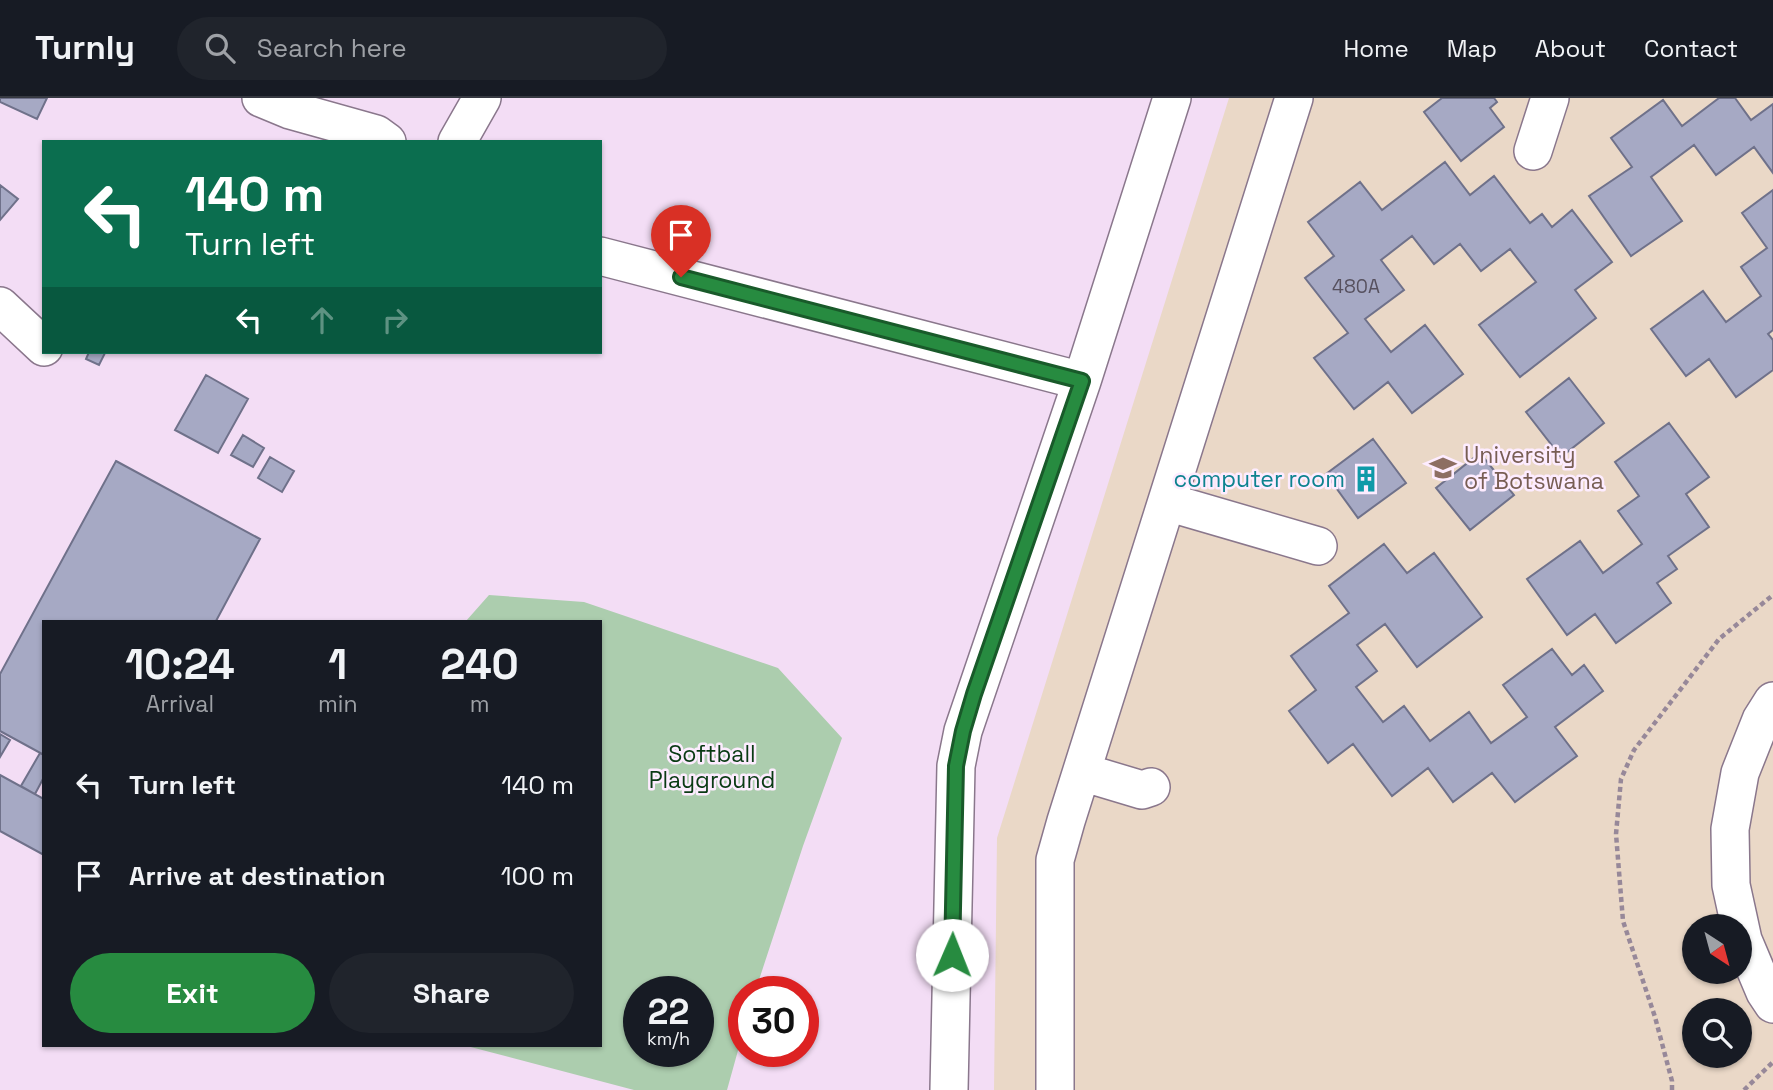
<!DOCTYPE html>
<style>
body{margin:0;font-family:"Space Grotesk",sans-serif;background:#20242c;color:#f1f3f6;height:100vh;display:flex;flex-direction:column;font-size:26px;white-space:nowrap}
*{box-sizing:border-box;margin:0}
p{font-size:23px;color:#9ea1a6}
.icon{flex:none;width:38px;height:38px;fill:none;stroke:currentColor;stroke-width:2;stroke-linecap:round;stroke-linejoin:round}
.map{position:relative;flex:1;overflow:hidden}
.drawer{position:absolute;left:42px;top:522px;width:560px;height:427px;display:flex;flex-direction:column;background:#171b24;border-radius:0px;box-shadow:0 2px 5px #0004}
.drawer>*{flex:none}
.guide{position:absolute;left:42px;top:42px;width:560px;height:214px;border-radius:0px;box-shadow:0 2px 5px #0004;background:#0b6e4f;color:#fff;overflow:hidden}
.needle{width:46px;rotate:144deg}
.buttons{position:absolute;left:1682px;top:816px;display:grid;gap:14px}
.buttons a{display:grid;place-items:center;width:70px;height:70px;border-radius:50%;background:#171b24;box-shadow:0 2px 5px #0004;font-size:35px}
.speed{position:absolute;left:623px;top:878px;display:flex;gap:14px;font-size:35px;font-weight:700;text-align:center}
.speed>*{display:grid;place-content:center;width:91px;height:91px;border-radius:50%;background:#171b24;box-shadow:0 2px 5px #0004;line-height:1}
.speed small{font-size:18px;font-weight:400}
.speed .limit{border:10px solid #d22;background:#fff;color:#111}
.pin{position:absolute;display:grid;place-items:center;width:60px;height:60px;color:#fff;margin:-72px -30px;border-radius:50% 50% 50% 0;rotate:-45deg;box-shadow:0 0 7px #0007}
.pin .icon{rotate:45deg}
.me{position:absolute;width:77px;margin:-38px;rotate:1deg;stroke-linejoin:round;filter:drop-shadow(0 0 5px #0008)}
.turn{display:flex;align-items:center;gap:24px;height:147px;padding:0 28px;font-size:32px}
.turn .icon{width:91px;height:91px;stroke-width:2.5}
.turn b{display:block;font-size:49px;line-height:60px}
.lanes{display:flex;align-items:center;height:66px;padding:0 28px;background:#0003;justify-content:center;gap:35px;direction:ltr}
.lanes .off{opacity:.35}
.eta{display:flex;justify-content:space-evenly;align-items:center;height:119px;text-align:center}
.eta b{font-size:42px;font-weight:700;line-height:49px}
.cta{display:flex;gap:14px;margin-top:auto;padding:14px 28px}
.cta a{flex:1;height:80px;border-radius:42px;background:#278b40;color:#fff;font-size:28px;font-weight:700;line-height:80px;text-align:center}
.cta a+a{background:#20242c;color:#f1f3f6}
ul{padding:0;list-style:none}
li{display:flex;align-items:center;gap:21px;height:91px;padding:0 28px}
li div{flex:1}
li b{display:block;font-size:26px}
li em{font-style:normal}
header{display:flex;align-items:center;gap:42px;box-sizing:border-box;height:98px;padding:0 35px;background:#171b24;border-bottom:2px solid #363941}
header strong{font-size:33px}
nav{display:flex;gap:38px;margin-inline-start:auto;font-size:24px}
.search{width:490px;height:63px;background:#20242c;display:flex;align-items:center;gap:18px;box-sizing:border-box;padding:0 24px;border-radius:38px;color:#9ea1a6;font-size:26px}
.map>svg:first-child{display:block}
.education{fill:#ead8c7;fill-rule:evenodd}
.green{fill:#accdae;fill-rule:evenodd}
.building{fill:#a6a9c4;stroke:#6f718a;stroke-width:2}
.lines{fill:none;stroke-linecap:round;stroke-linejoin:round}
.minor-casing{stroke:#8a778c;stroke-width:40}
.path{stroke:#978899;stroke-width:4.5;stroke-dasharray:5 3.5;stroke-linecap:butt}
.minor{stroke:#fff;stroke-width:37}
.route-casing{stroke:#195a2a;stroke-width:18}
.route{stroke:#278b40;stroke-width:12}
.labels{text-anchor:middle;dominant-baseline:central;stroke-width:5;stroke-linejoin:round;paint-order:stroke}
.number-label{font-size:19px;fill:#56505e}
.education-label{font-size:23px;fill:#785e54;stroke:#fdecff;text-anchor:start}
.culture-label{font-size:23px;fill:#0d838f;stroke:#fdecff;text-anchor:end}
.park-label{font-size:23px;fill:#093a13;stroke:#fdecff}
</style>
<header>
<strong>Turnly</strong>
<div class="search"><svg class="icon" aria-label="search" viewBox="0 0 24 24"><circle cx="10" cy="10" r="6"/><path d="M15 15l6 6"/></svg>Search here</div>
<nav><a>Home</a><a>Map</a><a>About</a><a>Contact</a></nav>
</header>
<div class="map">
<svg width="1773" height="992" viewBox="0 0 1773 992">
<rect width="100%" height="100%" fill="#f3ddf5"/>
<!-- education -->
<path class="education" d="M1229,0H1773V992H994L997,740ZM1694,828H1740V873H1694ZM1694,912H1740V957H1694Z"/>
<!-- green -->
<path class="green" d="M489,497L584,504L778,570L842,640L803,748L755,894H744V931L727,992H634L463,947H600V523H466ZM639,894H698V954H639Z"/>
<!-- building -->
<path class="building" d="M0,0H47L37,21L0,4Z
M1442,0H1494L1497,4L1490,10L1504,29L1461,63L1424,14Z
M1719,0H1735L1751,22L1773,6V75L1754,49L1716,77L1694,47L1651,79L1682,123L1631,158L1589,98L1632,69L1611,40L1663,2L1682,28Z
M1445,64L1470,97L1494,78L1530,125L1542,116L1552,129L1572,112L1612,164L1575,192L1596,220L1520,279L1479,227L1536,184L1510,151L1481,173L1460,146L1434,166L1412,138L1381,162L1404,192L1365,221L1391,254L1425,227L1463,276L1412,315L1388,284L1354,311L1314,260L1348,235L1305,180L1334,158L1308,124L1360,84L1382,112Z
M0,87L18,101L0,122Z
M1773,92V232L1768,236L1773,242V272L1736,299L1709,261L1686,278L1651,231L1703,193L1726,224L1761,198L1741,169L1767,150L1742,115Z
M89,254L105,255L99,267L86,261Z
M206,277L248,301L218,355L175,332Z
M1569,280L1604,325L1561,359L1526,314Z
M1669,325L1709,379L1686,396L1709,429L1668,458L1677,471L1657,485L1671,505L1616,545L1595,516L1567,537L1527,481L1580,443L1603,475L1642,446L1618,413L1639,398L1615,364Z
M243,337L264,350L253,369L231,357Z
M1373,341L1406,385L1358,420L1326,376Z
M1480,355L1514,397L1470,432L1436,390Z
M270,359L294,373L282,394L258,380Z
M116,363L260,441L216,523H44V657L0,633V576Z
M1384,446L1407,475L1434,455L1482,519L1417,569L1385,526L1357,547L1377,573L1356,589L1383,624L1404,608L1430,643L1469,614L1491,645L1527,619L1503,587L1552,551L1572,577L1584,567L1603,593L1555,629L1577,658L1515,704L1492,675L1453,704L1428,670L1392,698L1353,646L1328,665L1289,613L1316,592L1291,558L1349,515L1329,488Z
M0,636L10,642L0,659Z
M40,655L44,657V679L35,696L21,688Z
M0,677L44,701V757L0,733Z"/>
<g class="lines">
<!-- minor casing -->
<g class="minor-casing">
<path id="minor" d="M261,0L290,12L376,36L387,44
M457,44L482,0
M1533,53L1550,0
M600,158L1082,283
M0,208L44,249
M1167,404L1318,448
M1773,603L1761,622L1740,675L1730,731L1731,787L1743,842L1765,894L1773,906
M1082,674L1142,692L1151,689
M949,992L956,668L963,633L1082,283L1172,0
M1055,992V762L1066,723L1294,0"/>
</g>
<!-- path -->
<path class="path" d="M1672,992V983L1655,919L1623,823L1616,736L1621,681L1634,652L1719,541L1773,497
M1744,992L1773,964"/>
<!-- minor -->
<use href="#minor" class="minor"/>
</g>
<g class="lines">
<!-- route casing -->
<g class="route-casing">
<path id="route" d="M681,179L1082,283L974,596L963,633L956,668L952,857"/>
</g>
<!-- route -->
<use href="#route" class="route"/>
</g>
<!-- icons -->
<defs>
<g id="university-bare" transform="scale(2.1)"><path d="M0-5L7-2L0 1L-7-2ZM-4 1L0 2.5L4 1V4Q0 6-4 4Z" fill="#8d6e63" stroke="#fdecff" stroke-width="2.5" paint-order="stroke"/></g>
<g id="building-bare" transform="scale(2.1)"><path d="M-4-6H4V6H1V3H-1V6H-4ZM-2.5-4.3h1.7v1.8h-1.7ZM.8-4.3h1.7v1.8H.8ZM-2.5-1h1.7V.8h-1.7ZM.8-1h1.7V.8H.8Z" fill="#0f9aa8" stroke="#fdecff" stroke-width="2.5" paint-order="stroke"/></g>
</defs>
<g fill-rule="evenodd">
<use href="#university-bare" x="1443" y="370"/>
<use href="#building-bare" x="1366" y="381"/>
</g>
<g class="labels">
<!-- number labels -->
<g class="number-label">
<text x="1356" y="188">480A</text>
</g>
<!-- education labels -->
<g class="education-label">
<text x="1464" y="357">University<tspan x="1464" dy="26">of Botswana</tspan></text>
</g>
<!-- culture labels -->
<g class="culture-label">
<text x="1345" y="381">computer room</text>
</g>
<!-- park labels -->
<g class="park-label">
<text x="712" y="656">Softball<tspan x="712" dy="26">Playground</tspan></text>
</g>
</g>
</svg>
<div class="buttons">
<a><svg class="needle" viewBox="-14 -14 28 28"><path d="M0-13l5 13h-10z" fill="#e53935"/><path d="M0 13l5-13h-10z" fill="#9ea1a6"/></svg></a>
<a><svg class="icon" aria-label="search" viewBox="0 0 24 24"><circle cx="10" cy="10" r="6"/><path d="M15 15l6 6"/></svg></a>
</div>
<div class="speed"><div>22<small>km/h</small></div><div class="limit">30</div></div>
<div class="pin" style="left:681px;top:179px;background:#d93025"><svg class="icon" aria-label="arrive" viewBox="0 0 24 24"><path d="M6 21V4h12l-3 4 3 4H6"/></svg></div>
<svg class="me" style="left:952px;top:857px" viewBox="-20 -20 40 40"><circle r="19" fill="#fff"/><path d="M0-13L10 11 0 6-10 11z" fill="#278b40"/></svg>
<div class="guide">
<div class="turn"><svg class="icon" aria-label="left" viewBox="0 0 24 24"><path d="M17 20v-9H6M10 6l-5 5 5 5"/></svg><div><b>140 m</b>Turn left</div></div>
<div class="lanes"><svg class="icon" aria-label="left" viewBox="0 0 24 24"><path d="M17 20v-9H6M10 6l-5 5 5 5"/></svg><svg class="icon off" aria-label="ahead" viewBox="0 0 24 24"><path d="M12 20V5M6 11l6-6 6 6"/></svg><svg class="icon off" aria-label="right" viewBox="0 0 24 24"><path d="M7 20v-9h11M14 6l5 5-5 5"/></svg></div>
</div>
<section class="drawer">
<div class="eta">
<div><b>10:24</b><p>Arrival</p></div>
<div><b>1</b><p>min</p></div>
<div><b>240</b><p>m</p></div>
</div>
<ul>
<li><svg class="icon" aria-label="left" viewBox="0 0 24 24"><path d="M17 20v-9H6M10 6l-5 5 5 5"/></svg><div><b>Turn left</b></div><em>140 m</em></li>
<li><svg class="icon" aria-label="arrive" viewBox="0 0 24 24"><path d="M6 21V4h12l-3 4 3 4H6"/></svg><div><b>Arrive at destination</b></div><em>100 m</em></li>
</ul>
<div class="cta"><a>Exit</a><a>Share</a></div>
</section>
</div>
